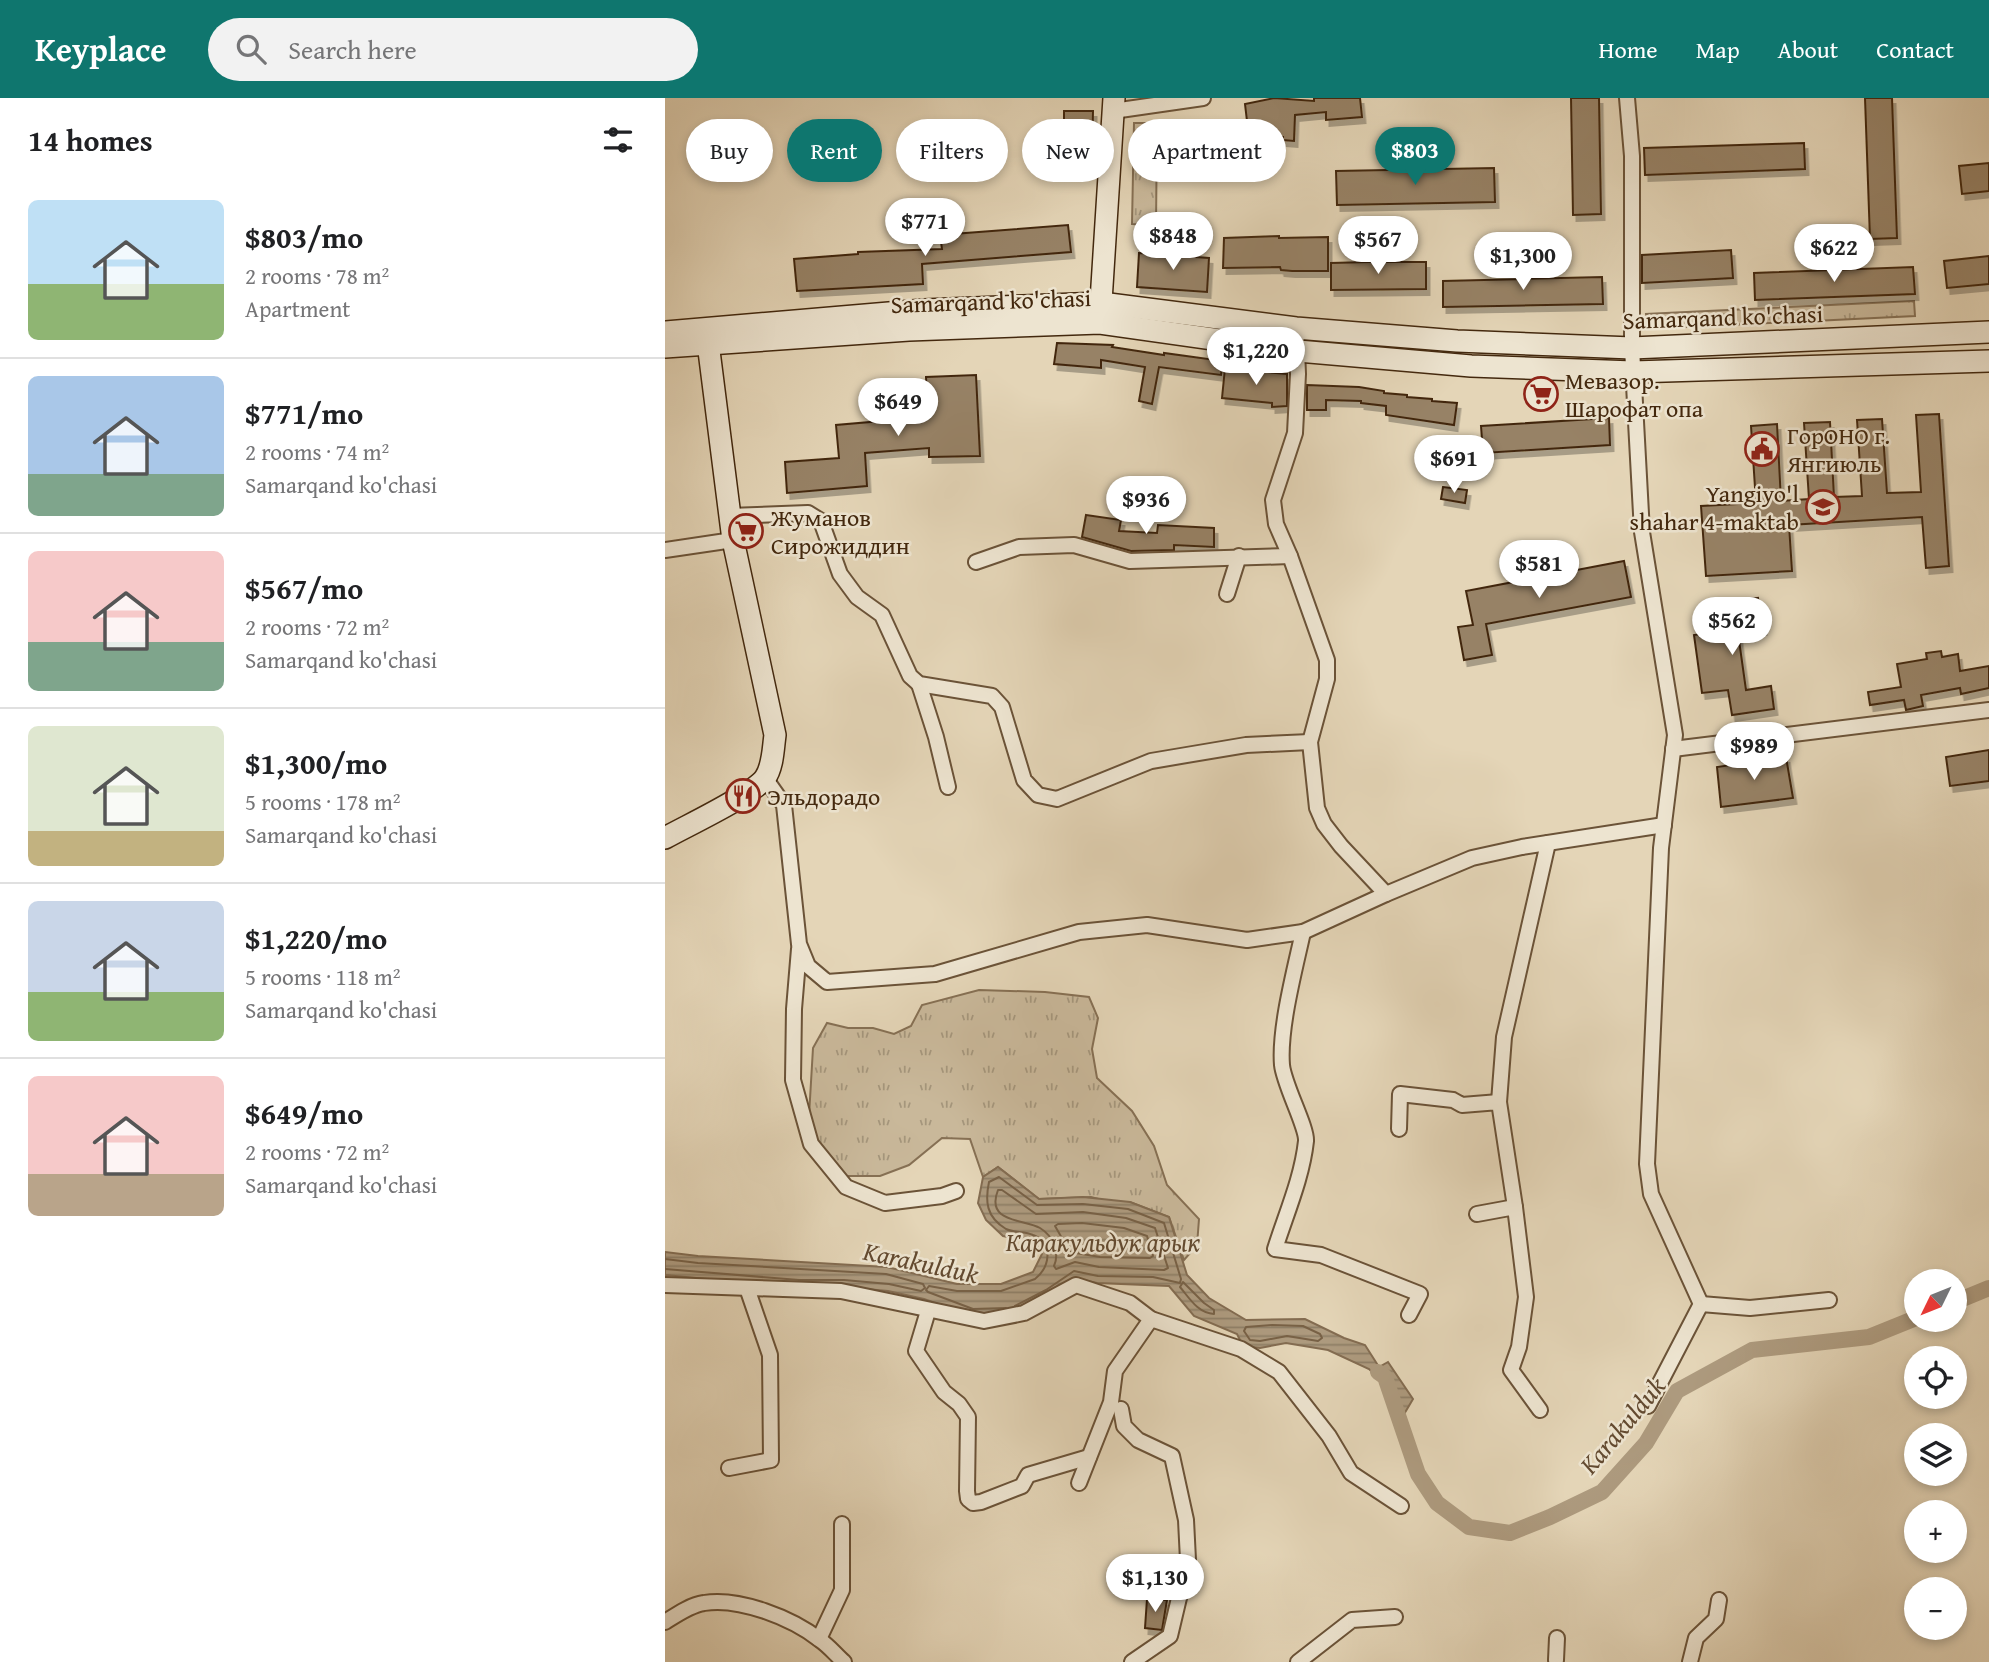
<!DOCTYPE html>
<html lang="en">
<head>
<meta charset="utf-8">
<style>
  :root { --surface:#fff; --page:#f2f2f2; --text:#202124; --muted:#757577; --line:#e0e0e0; --accent:#0f766e }
  body { margin:0; font-family:"Gentium Book Plus",serif; background:var(--page); color:var(--text); height:100vh; display:flex; flex-direction:column; font-size:26px; white-space:nowrap }
  * { box-sizing:border-box; margin:0 }
  p { font-size:23px; color:var(--muted) }
  .icon { flex:none; width:38px; height:38px; fill:none; stroke:currentColor; stroke-width:2; stroke-linecap:round; stroke-linejoin:round }
  .map { position:relative; flex:1; overflow:hidden }
  .side { display:flex; flex-direction:column; background:var(--surface); width:665px }
  .side>* { flex:none }
  .top-card { position:absolute; left:21px; top:21px; width:665px; height:63px; display:flex; gap:14px }
  .needle { width:46px; rotate:227deg }
  .buttons { position:absolute; left:1239px; top:1171px; display:grid; gap:14px }
  .buttons a { display:grid; place-items:center; width:63px; height:63px; border-radius:50%; background:var(--surface); box-shadow:0 4px 10px #0003; font-size:35px }
  .price { position:absolute; translate:-50% -60px; padding:0 16px; border-radius:24px; background:#fff; color:#222; font-size:23px; line-height:46px; filter:drop-shadow(0 2px 4px #0008) }
  .price::after { content:''; position:absolute; left:50%; top:42px; width:21px; height:16px; margin-left:-10px; background:inherit; clip-path:polygon(0 0,100% 0,50% 100%) }
  .price.current { background:var(--accent); color:#fff }
  ul { padding:0; list-style:none }
  li { display:flex; align-items:center; gap:21px; height:175px; padding:0 28px }
  li+li { border-top:2px solid var(--line) }
  li span { display:grid; place-items:center; flex:none; width:196px; height:140px; border-radius:10px; color:#555 }
  li>.icon { margin-inline-start:auto }
  span .icon { width:84px; height:84px; fill:#fffc; stroke-width:1 }
  li b { font-size:30px }
  h2 { display:flex; justify-content:space-between; align-items:center; height:84px; padding:0 28px; font-size:30px }
  .chip { padding:0 24px; border-radius:32px; background:var(--surface); box-shadow:0 4px 10px #0003; font-size:24px; line-height:63px }
  .chip.current { background:var(--accent); color:#fff }
  header { display:flex; align-items:center; gap:42px; box-sizing:border-box; height:98px; padding:0 35px; background:var(--accent); color:#fff }
  header strong { font-size:33px }
  nav { display:flex; gap:38px; margin-inline-start:auto; font-size:24px }
  .search { width:490px; height:63px; background:var(--page); display:flex; align-items:center; gap:18px; box-sizing:border-box; padding:0 24px; border-radius:38px; color:var(--muted); font-size:26px }
  main { display:flex; flex:1; min-height:0 }
  .map>svg:first-child { display:block }
  .grass { fill:url(#grass-tufts); stroke:#867054; stroke-width:2 }
  .water { fill:url(#water-rules); stroke:#836c51; stroke-width:2 }
  .lines { fill:none; stroke-linecap:round; stroke-linejoin:round }
  .shore { stroke:#786146; stroke-width:2 }
  .canal { stroke:#ad9a7e; stroke-width:16 }
  .building { fill:#978266; stroke:#43280e; stroke-width:2; filter:url(#shadow) }
  .street-casing { stroke:#6b5338; stroke-width:18 }
  .secondary-casing { stroke:#43280e; stroke-width:24 }
  .street { stroke:#ede4d0; stroke-width:14 }
  .secondary { stroke:#ede4d0; stroke-width:21 }
  .labels { text-anchor:middle; dominant-baseline:central; stroke-width:5; stroke-linejoin:round; paint-order:stroke }
  .street-label { font-size:24px; fill:#43280e; stroke:#ede4d0 }
  .poi-label { font-size:24px; fill:#43280e; stroke:#ede4d0; text-anchor:start }
  .water-label { font-size:26px; font-style:italic; fill:#634a30; stroke:#ede4d0 }
</style>
</head>
<body>
<header>
<strong>Keyplace</strong>
<div class="search"><svg class="icon" aria-label="search" viewBox="0 0 24 24"><circle cx="10" cy="10" r="6"/><path d="M15 15l6 6"/></svg>Search here</div>
<nav><a>Home</a><a>Map</a><a>About</a><a>Contact</a></nav>
</header>
<main>
<section class="side">
<h2>14 homes<svg class="icon" aria-label="filters" viewBox="0 0 24 24"><path d="M4 7h16M4 17h16"/><circle cx="9" cy="7" r="2"/><circle cx="15" cy="17" r="2"/></svg></h2>
<ul>
<li><span style="background:linear-gradient(#bfe0f5 60%,#8fb573 0)"><svg class="icon" aria-label="home" viewBox="0 0 24 24"><path d="M3 11l9-7 9 7M6 9v11h12V9"/></svg></span><div><b>$803/mo</b><p>2 rooms · 78 m²</p><p>Apartment</p></div></li>
<li><span style="background:linear-gradient(#a9c7e8 70%,#7fa58c 0)"><svg class="icon" aria-label="home" viewBox="0 0 24 24"><path d="M3 11l9-7 9 7M6 9v11h12V9"/></svg></span><div><b>$771/mo</b><p>2 rooms · 74 m²</p><p>Samarqand ko'chasi</p></div></li>
<li><span style="background:linear-gradient(#f6c9c9 65%,#7fa58c 0)"><svg class="icon" aria-label="home" viewBox="0 0 24 24"><path d="M3 11l9-7 9 7M6 9v11h12V9"/></svg></span><div><b>$567/mo</b><p>2 rooms · 72 m²</p><p>Samarqand ko'chasi</p></div></li>
<li><span style="background:linear-gradient(#dfe7d0 75%,#c2b280 0)"><svg class="icon" aria-label="home" viewBox="0 0 24 24"><path d="M3 11l9-7 9 7M6 9v11h12V9"/></svg></span><div><b>$1,300/mo</b><p>5 rooms · 178 m²</p><p>Samarqand ko'chasi</p></div></li>
<li><span style="background:linear-gradient(#c9d6e8 65%,#8fb573 0)"><svg class="icon" aria-label="home" viewBox="0 0 24 24"><path d="M3 11l9-7 9 7M6 9v11h12V9"/></svg></span><div><b>$1,220/mo</b><p>5 rooms · 118 m²</p><p>Samarqand ko'chasi</p></div></li>
<li><span style="background:linear-gradient(#f6c9c9 70%,#b9a48a 0)"><svg class="icon" aria-label="home" viewBox="0 0 24 24"><path d="M3 11l9-7 9 7M6 9v11h12V9"/></svg></span><div><b>$649/mo</b><p>2 rooms · 72 m²</p><p>Samarqand ko'chasi</p></div></li>
</ul>
</section>
<div class="map">
<svg width="1324" height="1564" viewBox="0 0 1324 1564">
  <defs>
    <pattern id="grass-tufts" width="24" height="20" patternUnits="userSpaceOnUse" patternTransform="scale(1.75)"><rect width="24" height="20" fill="#c9b89a"/><path d="M3 7l-1-3M5 7V3M7 7l1-3M15 17l-1-3M17 17v-4M19 17l1-3" fill="none" stroke="#a5967c"/></pattern>
    <pattern id="water-rules" width="6" height="5" patternUnits="userSpaceOnUse" patternTransform="scale(1.75)"><rect width="6" height="5" fill="#ad9a7e"/><path d="M0 2.5h6" fill="none" stroke="#8e7e66"/></pattern>
    <filter id="shadow"><feDropShadow dx="3.5" dy="6" stdDeviation="0" flood-color="#0004"/></filter>
  </defs>
  <rect width="100%" height="100%" fill="#e4d5b7"/>
  <filter id="stains"><feTurbulence type="fractalNoise" baseFrequency=".00286" numOctaves="4"/><feColorMatrix values="0 0 0 0 .2 0 0 0 0 .09 0 0 0 0 .02 0 0 0 .5 -.17"/></filter>
  <radialGradient id="worn" r=".72"><stop offset=".6" stop-color="#630" stop-opacity="0"/><stop offset="1" stop-color="#630" stop-opacity=".3"/></radialGradient>
  <g class="grass">
    <polygon points="469,25 492,25 491,127 467,126"/>
    <polygon points="1249,203 1250,218 982,231 981,216"/>
    <polygon points="314,892 380,894 424,899 433,920 427,951 432,980 467,1013 489,1048 502,1087 534,1121 532,1147 519,1162 504,1119 465,1104 445,1104 426,1099 374,1101 333,1069 318,1079 305,1041 277,1040 244,1067 215,1078 181,1078 153,1046 144,1018 148,950 162,925 183,930 208,930 229,936 246,928 257,907"/>
  </g>
  <polygon class="water" points="333,1069 374,1101 418,1099 465,1104 504,1119 522,1177 544,1200 581,1222 640,1221 679,1240 700,1247 714,1269 723,1264 748,1301 735,1323 726,1292 704,1271 663,1252 621,1245 595,1250 578,1248 572,1236 529,1218 504,1188 432,1185 410,1180 385,1198 349,1216 307,1218 259,1201 223,1193 179,1189 83,1185 0,1177 0,1154 33,1158 222,1169 292,1186 336,1186 368,1174 377,1156 367,1144 338,1138 321,1122 313,1105 318,1079"/>
  <g class="lines">
    <g class="shore">
      <path d="M 333,1092 L 337,1092 L 371,1116 L 418,1114 L 461,1120 L 490,1130 L 503,1170 L 499,1172 L 434,1169 L 410,1164 L 391,1171 L 389,1168 C 395,1154 388,1138 375,1130 C 359,1121 320,1125 333,1092 Z"/>
      <polygon points="417,1125 459,1130 482,1138 488,1158 485,1160 435,1159 405,1154 390,1128 393,1126"/>
      <polyline points="0,1161 33,1165 221,1176 258,1186 260,1190 256,1193 224,1186 179,1182 134,1182 0,1171"/>
      <path d="M 518,1184 L 539,1205 L 549,1212 L 549,1216 C 533,1215 525,1201 515,1189 Z"/>
      <path d="M 341,1210 L 308,1211 L 263,1194 L 261,1192 L 264,1188 L 292,1193 L 336,1193 L 370,1181 C 385,1169 389,1145 368,1137 C 360,1133 349,1135 341,1131 C 321,1119 320,1103 324,1084 L 334,1079 L 372,1107 L 418,1106 L 463,1111 L 499,1125 L 516,1181 L 515,1185 L 488,1179 L 433,1178 L 409,1173 L 381,1192 L 350,1208"/>
      <polygon points="607,1227 638,1228 655,1236 657,1240 653,1243 622,1238 595,1243 585,1242 579,1233 581,1229"/>
    </g>
    <g class="canal">
      <polyline points="1290,1204 1324,1190"/>
      <polyline points="713,1274 720,1279 753,1376 772,1405 804,1429 845,1435 885,1419 937,1394 981,1345 1012,1293 1087,1252 1204,1239 1251,1220"/>
    </g>
  </g>
  <g class="building">
    <polygon points="609,0 649,3 649,0 695,0 697,19 661,22 661,14 630,17 629,43 618,42 618,39 584,40 580,6"/>
    <polygon points="906,0 934,0 936,116 908,117"/>
    <polygon points="1200,0 1227,0 1232,140 1205,141"/>
    <polygon points="399,13 428,13 427,60 399,59"/>
    <polygon points="1139,45 1140,71 980,77 979,50"/>
    <polygon points="1324,65 1324,93 1297,96 1294,68"/>
    <polygon points="829,70 830,104 672,107 671,73"/>
    <polygon points="403,127 406,154 257,166 258,186 132,193 129,161 193,156 193,154 277,151 275,137"/>
    <polygon points="614,138 614,140 663,139 663,173 627,173 616,172 615,169 558,170 559,140"/>
    <polygon points="1066,152 1068,180 977,185 977,157"/>
    <polygon points="474,155 544,160 542,194 472,189"/>
    <polygon points="1324,158 1324,186 1282,190 1279,163"/>
    <polygon points="704,164 761,164 761,191 666,192 666,165"/>
    <polygon points="1248,169 1250,196 1090,202 1089,175"/>
    <polygon points="937,179 938,206 778,209 778,183"/>
    <polygon points="392,245 448,247 447,249 499,257 499,255 558,263 556,277 494,269 487,306 474,303 480,269 436,262 436,270 389,266"/>
    <polygon points="560,270 622,276 622,308 607,309 607,305 557,300"/>
    <polygon points="311,277 315,358 264,359 264,350 200,355 202,388 122,395 120,364 174,360 171,327 263,319 261,279"/>
    <polygon points="642,287 694,289 719,293 719,295 742,297 742,299 767,301 767,303 792,305 789,327 721,317 721,308 696,305 696,303 661,302 661,312 642,312"/>
    <polygon points="1274,316 1284,468 1261,470 1257,419 1124,427 1127,473 1041,478 1036,408 1091,405 1086,328 1112,326 1116,403 1144,401 1139,325 1165,324 1169,399 1197,398 1192,322 1217,321 1222,395 1256,394 1251,317"/>
    <polygon points="944,320 945,347 818,355 816,328"/>
    <polygon points="778,389 802,392 800,405 776,401"/>
    <polygon points="421,417 456,422 454,433 492,435 493,427 549,430 549,449 509,447 509,452 466,453 417,439"/>
    <polygon points="959,463 966,499 821,526 827,557 799,562 793,529 808,527 801,493"/>
    <polygon points="1093,500 1098,531 1073,535 1081,592 1106,588 1109,611 1067,617 1063,592 1037,595 1029,537 1055,533 1051,506"/>
    <polygon points="1276,553 1277,559 1293,556 1295,573 1324,568 1324,590 1296,596 1295,590 1256,597 1258,608 1241,612 1239,602 1205,607 1203,594 1236,589 1232,566 1262,561 1261,555"/>
    <polygon points="1324,652 1324,683 1285,688 1281,659"/>
    <polygon points="1121,659 1128,700 1056,709 1052,669"/>
    <polygon points="482,1501 502,1502 497,1532 480,1530"/>
  </g>
  <g class="lines">
    <g class="street-casing">
      <g id="street">
        <polyline points="962,0 967,58 967,250 977,434 1010,637 996,750 982,1066 986,1096 1036,1206"/>
        <polyline points="448,13 538,0"/>
        <polyline points="631,230 633,276 630,335 608,402 611,426 625,458 662,562 662,581 645,644 652,710 659,726 676,748 721,796"/>
        <polyline points="64,418 143,415 156,423 175,476 192,499 217,517 245,578 254,586 327,598 337,609 359,682 373,697 392,701 486,663 581,647 645,644"/>
        <polyline points="0,452 68,442"/>
        <polyline points="311,464 354,449 409,447 465,463 625,458"/>
        <polyline points="562,496 574,458"/>
        <polyline points="254,586 271,639 283,689"/>
        <polyline points="1008,651 1324,612"/>
        <polyline points="100,680 119,707 134,846 143,868 162,884 270,876 414,834 482,827 582,842 638,834 721,796 807,760 857,749 999,727"/>
        <path d="M 638,834 C 630,871 614,930 617,967 C 619,987 642,1029 641,1043 C 637,1080 621,1116 610,1151 L 656,1157 L 755,1196 L 744,1217"/>
        <polyline points="134,851 129,911 128,982 146,1046 181,1089 220,1105 277,1098 291,1093"/>
        <polyline points="834,1004 839,939 883,745"/>
        <polyline points="734,1031 735,996 788,1002 797,1007 834,1004 850,1109"/>
        <polyline points="812,1116 850,1109 861,1199 854,1249 846,1272 875,1312"/>
        <polyline points="0,1187 176,1193 319,1223 359,1215 411,1187 465,1205 486,1221 576,1251 614,1274 664,1338 686,1375 736,1408"/>
        <polyline points="1036,1206 1085,1210 1164,1202"/>
        <polyline points="263,1213 251,1253 279,1294 294,1306 303,1319 302,1393 303,1401 308,1405 316,1404 357,1388 363,1377 424,1359"/>
        <polyline points="983,1308 1036,1206"/>
        <polyline points="456,1311 459,1328 473,1342 507,1358 521,1422 523,1462 505,1538 467,1564"/>
        <polyline points="64,1370 106,1362 105,1257 82,1190"/>
        <polyline points="414,1385 446,1304 450,1273 486,1221"/>
        <path d="M 0,1524 C 11,1517 25,1507 39,1505 C 74,1499 127,1520 155,1542 C 164,1548 171,1557 179,1564"/>
        <polyline points="154,1541 177,1492 177,1426"/>
        <polyline points="891,1562 892,1540"/>
        <polyline points="633,1564 687,1522 730,1519"/>
        <polyline points="1025,1564 1031,1540 1051,1521 1054,1502"/>
      </g>
    </g>
    <g class="secondary-casing">
      <g id="secondary">
        <polyline points="435,219 449,0"/>
        <polyline points="0,234 259,212 436,205 631,230 792,243 967,250 1324,234"/>
        <polyline points="0,249 244,232 435,225 633,253 806,268 968,274 1324,263"/>
        <path d="M 0,740 C 21,728 88,697 100,680 C 108,669 108,651 110,637 L 68,442 L 43,245"/>
      </g>
    </g>
    <use href="#street" class="street"/>
    <use href="#secondary" class="secondary"/>
  </g>
  <defs>
    <g id="supermarket-ring" transform="scale(1.75)"><circle r="9.5" fill="#ede4d0" stroke="#8f2418" stroke-width="1.5"/><path d="M-6-5.5h2.5l.6 2H6L4.5 2H-2.5L-4.4-4H-6ZM-1.5 3.2a1.3 1.3 0 1 0 .1 0ZM3 3.2a1.3 1.3 0 1 0 .1 0Z" fill="#8f2418"/></g>
    <g id="civic-ring" transform="scale(1.75)"><circle r="9.5" fill="#ede4d0" stroke="#8f2418" stroke-width="1.5"/><path d="M-.6-6.5H3V-4.5H.6V-3L4-1V1h2V6H-6V1h2V-1L-.6-3ZM-1.2 2.5V6h2.4V2.5Z" fill="#8f2418"/></g>
    <g id="school-ring" transform="scale(1.75)"><circle r="9.5" fill="#ede4d0" stroke="#8f2418" stroke-width="1.5"/><path d="M0-5L7-2L0 1L-7-2ZM-4 1L0 2.5L4 1V4Q0 6-4 4Z" fill="#8f2418"/></g>
    <g id="restaurant-ring" transform="scale(1.75)"><circle r="9.5" fill="#ede4d0" stroke="#8f2418" stroke-width="1.5"/><path d="M-5-6h1v4h1v-4h1v4h1v-4h1v5L-1.5 .5V6h-2V.5L-5-1ZM5-6V6H3V1.5H1.5Q1.5-4 5-6Z" fill="#8f2418"/></g>
  </defs>
  <g fill-rule="evenodd">
    <use href="#supermarket-ring" x="876" y="296"/>
    <use href="#civic-ring" x="1097" y="351"/>
    <use href="#school-ring" x="1158" y="409"/>
    <use href="#supermarket-ring" x="81" y="433"/>
    <use href="#restaurant-ring" x="78" y="698"/>
  </g>
  <g class="labels">
    <g class="street-label">
      <text transform="translate(326 203) rotate(-2)">Samarqand ko'chasi</text>
      <text transform="translate(1058 219) rotate(-2)">Samarqand ko'chasi</text>
    </g>
    <g class="poi-label">
      <text x="900" y="282">Мевазор.<tspan x="900" dy="28">Шарофат опа</tspan></text>
      <text x="1122" y="337">ГорОНО г.<tspan x="1122" dy="28">Янгиюль</tspan></text>
      <text x="1134" y="395" text-anchor="end">Yangiyo'l<tspan x="1134" dy="28">shahar 4-maktab</tspan></text>
      <text x="106" y="419">Жуманов<tspan x="106" dy="28">Сирожиддин</tspan></text>
      <text x="102" y="698">Эльдорадо</text>
    </g>
    <g class="water-label">
      <text x="438" y="1143">Каракульдук арык</text>
      <text transform="translate(256 1164) rotate(12)">Karakulduk</text>
      <text transform="translate(957 1327) rotate(-50)">Karakulduk</text>
    </g>
  </g>
  <rect width="100%" height="100%" filter="url(#stains)"/>
  <rect width="100%" height="100%" fill="url(#worn)"/>
</svg>
<div class="buttons">
<a><svg class="needle" viewBox="-14 -14 28 28"><path d="M0-13l5 13h-10z" fill="#e53935"/><path d="M0 13l5-13h-10z" fill="#757577"/></svg></a>
<a><svg class="icon" aria-label="locate" viewBox="0 0 24 24"><circle cx="12" cy="12" r="6"/><path d="M12 2v4M12 18v4M2 12h4M18 12h4"/></svg></a>
<a><svg class="icon" aria-label="layers" viewBox="0 0 24 24"><path d="M12 4l9 5-9 5-9-5zM3 14l9 5 9-5"/></svg></a>
<a>+</a>
<a>−</a>
</div>
<b class="price current" style="left:750px;top:89px">$803</b>
<b class="price" style="left:260px;top:160px">$771</b>
<b class="price" style="left:508px;top:174px">$848</b>
<b class="price" style="left:713px;top:178px">$567</b>
<b class="price" style="left:1169px;top:186px">$622</b>
<b class="price" style="left:858px;top:194px">$1,300</b>
<b class="price" style="left:591px;top:289px">$1,220</b>
<b class="price" style="left:233px;top:340px">$649</b>
<b class="price" style="left:789px;top:397px">$691</b>
<b class="price" style="left:481px;top:438px">$936</b>
<b class="price" style="left:874px;top:502px">$581</b>
<b class="price" style="left:1067px;top:559px">$562</b>
<b class="price" style="left:1089px;top:684px">$989</b>
<b class="price" style="left:490px;top:1516px">$1,130</b>
<div class="top-card">
<a class="chip">Buy</a>
<a class="chip current">Rent</a>
<a class="chip">Filters</a>
<a class="chip">New</a>
<a class="chip">Apartment</a>
</div>
</div>
</main>
</body>
</html>
